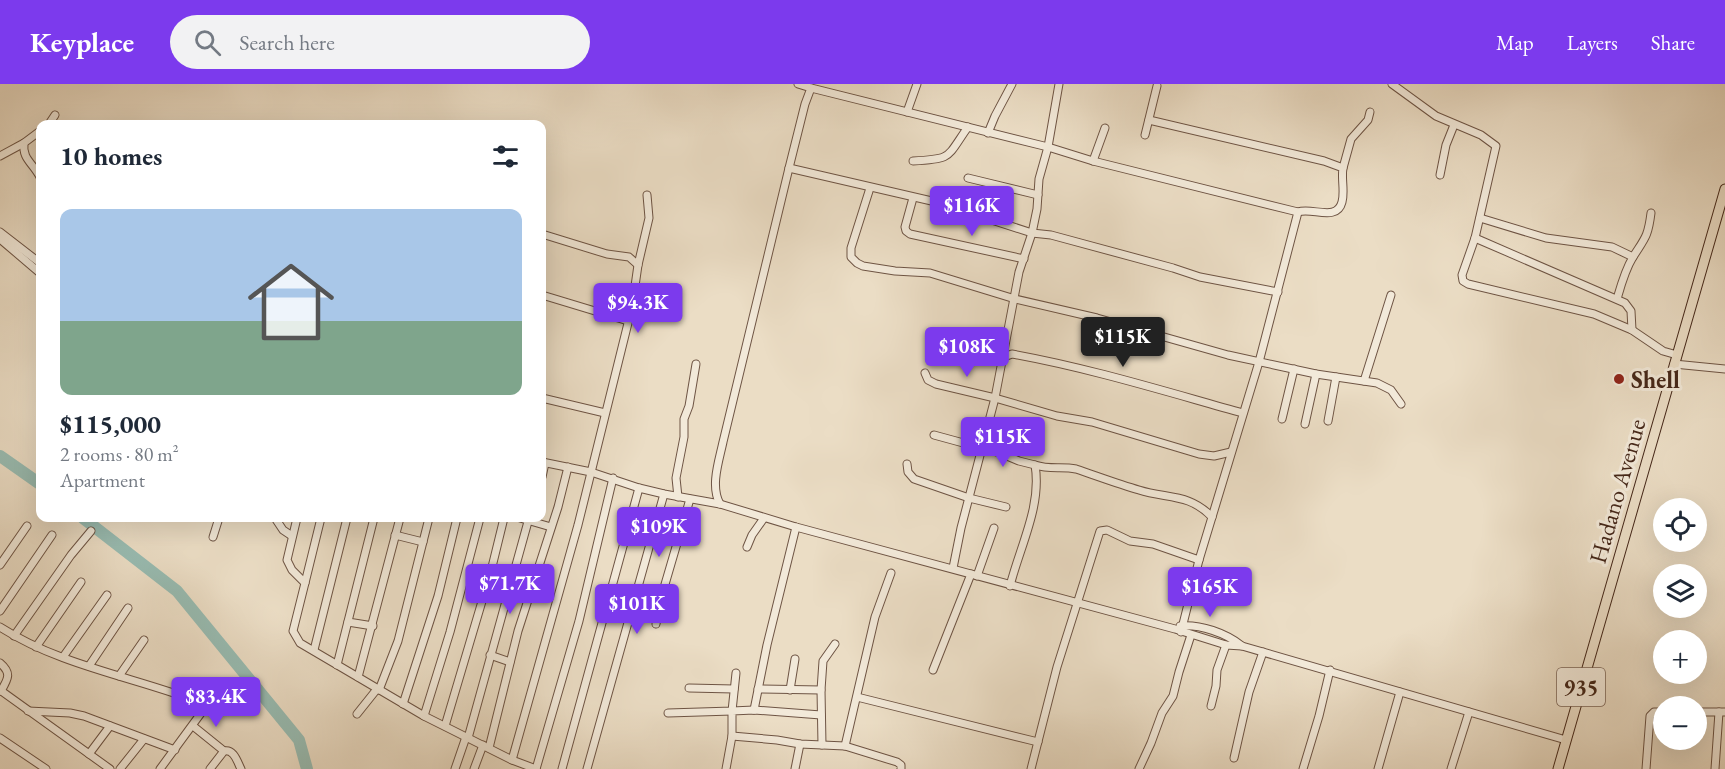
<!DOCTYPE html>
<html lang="en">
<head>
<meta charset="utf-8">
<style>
  :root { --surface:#fff; --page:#f2f2f3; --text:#1f2937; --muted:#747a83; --accent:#7c3aed }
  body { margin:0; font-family:"EB Garamond",serif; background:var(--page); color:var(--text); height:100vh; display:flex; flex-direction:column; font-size:22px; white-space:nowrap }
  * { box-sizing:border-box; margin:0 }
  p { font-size:20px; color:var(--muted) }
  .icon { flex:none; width:33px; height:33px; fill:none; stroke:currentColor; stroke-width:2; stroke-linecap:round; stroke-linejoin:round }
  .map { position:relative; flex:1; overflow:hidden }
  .details { position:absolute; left:36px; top:36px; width:510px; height:402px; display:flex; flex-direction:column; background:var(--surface); border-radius:12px; box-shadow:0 6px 24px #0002 }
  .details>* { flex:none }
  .tools { position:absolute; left:1653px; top:414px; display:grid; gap:12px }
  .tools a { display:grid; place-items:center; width:54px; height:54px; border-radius:50%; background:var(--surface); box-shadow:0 6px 24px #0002; font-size:30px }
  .price { position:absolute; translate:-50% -51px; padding:0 14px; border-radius:6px; background:var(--accent); color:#fff; font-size:20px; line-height:39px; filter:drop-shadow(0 2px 3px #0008) }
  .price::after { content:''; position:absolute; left:50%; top:36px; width:18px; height:14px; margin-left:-9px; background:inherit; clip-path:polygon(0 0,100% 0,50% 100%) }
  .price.on { background:#222; color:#fff }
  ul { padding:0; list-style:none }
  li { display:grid; align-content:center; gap:12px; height:318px; padding:0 24px }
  li span { display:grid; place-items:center; height:186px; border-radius:12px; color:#555 }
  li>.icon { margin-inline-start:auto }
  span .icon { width:108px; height:108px; fill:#fffc; stroke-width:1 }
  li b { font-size:26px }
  h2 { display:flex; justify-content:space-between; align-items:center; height:72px; padding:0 24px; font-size:26px }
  header { display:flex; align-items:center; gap:36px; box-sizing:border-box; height:84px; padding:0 30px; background:var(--accent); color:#fff }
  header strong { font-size:28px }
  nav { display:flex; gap:33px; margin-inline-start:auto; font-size:21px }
  .search { width:420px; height:54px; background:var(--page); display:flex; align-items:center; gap:15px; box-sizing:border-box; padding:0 21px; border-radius:33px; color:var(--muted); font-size:22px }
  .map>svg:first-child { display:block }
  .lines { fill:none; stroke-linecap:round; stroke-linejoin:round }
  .river { stroke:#98bcb2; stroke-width:12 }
  .minor-casing { stroke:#6e5444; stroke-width:9 }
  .major-casing { stroke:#452719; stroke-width:11 }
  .minor { stroke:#f2e9d9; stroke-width:7 }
  .major { stroke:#ebddc5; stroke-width:9 }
  .poi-dot { fill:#8f2418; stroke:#f2e9d9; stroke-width:2 }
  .labels { text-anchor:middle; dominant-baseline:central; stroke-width:6; stroke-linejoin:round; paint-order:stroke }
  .shield { fill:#f2e9d9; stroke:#796153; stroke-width:1.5 }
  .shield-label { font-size:22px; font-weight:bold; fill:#452719 }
  .poi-label { font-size:24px; font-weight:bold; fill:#452719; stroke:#f2e9d9; text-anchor:start }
  .street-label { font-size:24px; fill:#452719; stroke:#f2e9d9 }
</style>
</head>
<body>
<header>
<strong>Keyplace</strong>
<div class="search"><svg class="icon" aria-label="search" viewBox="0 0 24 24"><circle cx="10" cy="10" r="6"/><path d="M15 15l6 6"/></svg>Search here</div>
<nav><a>Map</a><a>Layers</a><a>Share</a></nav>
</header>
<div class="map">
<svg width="1725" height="685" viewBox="0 0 1725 685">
  <rect width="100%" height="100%" fill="#ebddc5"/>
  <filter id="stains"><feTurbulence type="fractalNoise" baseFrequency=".00333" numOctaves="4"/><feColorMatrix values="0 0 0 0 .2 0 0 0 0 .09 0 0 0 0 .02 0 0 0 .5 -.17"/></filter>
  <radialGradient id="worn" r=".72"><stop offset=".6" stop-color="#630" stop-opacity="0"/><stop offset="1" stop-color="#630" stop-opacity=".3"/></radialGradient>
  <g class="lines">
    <g class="river">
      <polyline points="0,372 40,400"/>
      <polyline points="83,434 177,507 299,656 307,685"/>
    </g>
    <g class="minor-casing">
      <g id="minor">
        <polyline points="1392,0 1436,32 1481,51 1496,62 1475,154 1462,191 1463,197 1468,200 1594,230 1632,246 1663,267 1677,271"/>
        <polyline points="811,4 1048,63 1093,77 1298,128 1259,278 1199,476 1181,548"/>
        <polyline points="907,28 917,0"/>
        <path d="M 1149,36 L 1324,77 L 1343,84 C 1341,95 1345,107 1342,118 C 1337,138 1312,123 1298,128"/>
        <polyline points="49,40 55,31"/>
        <path d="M 40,47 L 24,59 C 22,75 33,79 40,93"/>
        <polyline points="988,49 995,32 1012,0"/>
        <polyline points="1145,51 1157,2"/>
        <polyline points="0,72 24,59"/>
        <path d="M 913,77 C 953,75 946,74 968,43"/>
        <polyline points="1093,77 1105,44"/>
        <polyline points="789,84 936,118 1032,149 1051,151 1173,184 1200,193 1278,208"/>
        <polyline points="1343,84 1351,55 1368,36 1370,28"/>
        <polyline points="1440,91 1446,61 1454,41"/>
        <polyline points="968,94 1038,111"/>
        <polyline points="870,104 851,164 851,173 857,179 863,182 895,187 930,189 1015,215 1097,234 1228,271 1316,290 1377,299 1391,306 1401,320"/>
        <polyline points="913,114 905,143 906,147 910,150 1024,175"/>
        <polyline points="1480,134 1546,154 1612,163 1633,173"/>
        <polyline points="0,148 40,179"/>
        <polyline points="542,150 607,170 629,173 638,181"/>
        <polyline points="1475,154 1625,219 1631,227 1632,246"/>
        <polyline points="0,155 40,189"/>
        <polyline points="542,211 628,237"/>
        <path d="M 1617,215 C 1621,201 1625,186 1633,173 C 1645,154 1648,153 1651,129"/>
        <path d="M 1004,273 L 1012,270 C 1090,284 1167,308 1243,329"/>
        <polyline points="1674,280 1725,285"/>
        <polyline points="925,289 928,296 936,300 995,314 1057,332 1092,338 1199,370 1214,372 1231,368"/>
        <polyline points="1364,297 1391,211"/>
        <polyline points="542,314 605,329"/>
        <polyline points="1282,335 1294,285"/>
        <polyline points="1328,337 1336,293"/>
        <polyline points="1305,340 1316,290"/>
        <path d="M 934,351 L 1000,369 L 1019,377 L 1035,381 C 1042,422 1020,462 1010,502"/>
        <polyline points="542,378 591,388 639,404 664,410 720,420 796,443 1175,545 1226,561 1242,562"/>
        <polyline points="907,380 908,388 914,395 969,414 1006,423"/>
        <path d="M 1035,381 C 1050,386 1062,382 1076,385 C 1097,392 1118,400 1139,406 C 1167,415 1189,409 1212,433"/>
        <polyline points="542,393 545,379"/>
        <polyline points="678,413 676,394 684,353 684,335 689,322 696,280"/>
        <path d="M 720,420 C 710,402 719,377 723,358 L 789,84 L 805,20 L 811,4 L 798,0"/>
        <polyline points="275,434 283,446 292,452"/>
        <polyline points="297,434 287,476 292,486 305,499 293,547 300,559 424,632 512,676 536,685"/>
        <polyline points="520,434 551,443"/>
        <polyline points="395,451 423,458"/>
        <polyline points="213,453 219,434"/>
        <polyline points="747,463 752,451 764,434"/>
        <polyline points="0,481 27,442"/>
        <polyline points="953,484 961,444 995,314 1019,188 1032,149 1037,125 1039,95 1048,63 1059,0"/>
        <polyline points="491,487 512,496"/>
        <polyline points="977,492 994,444"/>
        <polyline points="305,499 321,434"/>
        <polyline points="0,527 52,451"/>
        <polyline points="348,538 373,542"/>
        <polyline points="656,540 661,514 690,415"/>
        <path d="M 1180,542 C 1200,540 1226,549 1242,562 L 1566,656"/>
        <path d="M 0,543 C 62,583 140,594 207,621 L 160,685"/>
        <polyline points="14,552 71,471 91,447"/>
        <polyline points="36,563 81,498"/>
        <polyline points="314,566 347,434"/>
        <polyline points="490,571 510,578"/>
        <polyline points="63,573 107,511"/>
        <path d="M 0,579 C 12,589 8,595 1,607"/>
        <polyline points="337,581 374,434"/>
        <polyline points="89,582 128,524"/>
        <polyline points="933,586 971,490"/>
        <polyline points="119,592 144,556"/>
        <polyline points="358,593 400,434"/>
        <polyline points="689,604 734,605"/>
        <polyline points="758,605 821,606"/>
        <polyline points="0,606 110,685"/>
        <polyline points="379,606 398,557 429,434"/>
        <polyline points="790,606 795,575"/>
        <polyline points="857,613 1038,658"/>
        <polyline points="403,620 438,512 457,434"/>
        <polyline points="1211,622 1216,602 1217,586 1226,561"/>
        <polyline points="754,626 767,561 796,443"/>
        <polyline points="28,627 70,629 84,632 175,666"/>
        <polyline points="1696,628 1725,628"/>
        <polyline points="668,629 732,627 736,589"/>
        <polyline points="357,630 377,605"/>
        <polyline points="424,632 450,548 480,434"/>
        <polyline points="193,642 224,667"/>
        <polyline points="445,642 491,487 504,434"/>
        <polyline points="732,652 777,656 800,660 845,662 897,678 901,681 901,685"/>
        <polyline points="0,654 46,685"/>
        <polyline points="468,654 529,434"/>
        <polyline points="822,661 821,606 823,577 835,560"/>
        <polyline points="845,662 875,533 891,489"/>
        <polyline points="489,664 518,547 558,423 568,383"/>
        <polyline points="89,670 110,642"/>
        <polyline points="1234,674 1249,608 1263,568"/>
        <polyline points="512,676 578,441 632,223 638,181 649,134 647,111"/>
        <polyline points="120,685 144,655"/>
        <path d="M 210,685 L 224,667 C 234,665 237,677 241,685"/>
        <polyline points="455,685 466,653"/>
        <polyline points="474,685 483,661"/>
        <polyline points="536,685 579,537 613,394"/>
        <polyline points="562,685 639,404"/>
        <polyline points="587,685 664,410"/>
        <polyline points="726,685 732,652 732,627 754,626 821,631"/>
        <polyline points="795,685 800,660"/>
        <polyline points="1031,685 1057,583 1100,447 1107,446 1130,457 1153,460 1199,476"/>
        <polyline points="1139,685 1151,659 1162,629 1173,612 1179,588 1191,551"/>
        <polyline points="1303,685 1319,632 1330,586"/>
        <polyline points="1378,685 1400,608"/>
        <polyline points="1451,685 1469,628"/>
        <polyline points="1646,685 1650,632 1654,628 1664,628"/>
        <polyline points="1715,685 1719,628"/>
      </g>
    </g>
    <g class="major-casing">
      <polyline id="major" points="1558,685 1725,105"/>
    </g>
    <use href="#minor" class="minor"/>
    <use href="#major" class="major"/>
  </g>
  <circle class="poi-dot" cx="1619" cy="295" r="6"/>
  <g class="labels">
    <rect class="shield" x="1557" y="584" width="48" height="38" rx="4.5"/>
    <g class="shield-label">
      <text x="1581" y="603">935</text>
    </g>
    <g class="poi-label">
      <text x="1631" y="295">Shell</text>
    </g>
    <g class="street-label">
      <text transform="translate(1617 407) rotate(-74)">Hadano Avenue</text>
    </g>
  </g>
  <rect width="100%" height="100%" filter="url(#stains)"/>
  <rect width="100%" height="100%" fill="url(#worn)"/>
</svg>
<div class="tools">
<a><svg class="icon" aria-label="locate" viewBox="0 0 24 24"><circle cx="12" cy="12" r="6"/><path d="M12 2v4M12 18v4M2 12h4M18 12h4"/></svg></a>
<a><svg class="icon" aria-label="layers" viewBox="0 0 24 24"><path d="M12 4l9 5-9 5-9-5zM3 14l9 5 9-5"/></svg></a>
<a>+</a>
<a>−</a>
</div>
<b class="price" style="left:972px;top:153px">$116K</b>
<b class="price" style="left:638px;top:250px">$94.3K</b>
<b class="price on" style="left:1123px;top:284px">$115K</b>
<b class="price" style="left:967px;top:294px">$108K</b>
<b class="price" style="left:1003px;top:384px">$115K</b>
<b class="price" style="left:659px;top:474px">$109K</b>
<b class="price" style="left:510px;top:531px">$71.7K</b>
<b class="price" style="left:1210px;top:534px">$165K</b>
<b class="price" style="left:637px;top:551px">$101K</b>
<b class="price" style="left:216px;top:644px">$83.4K</b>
<section class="details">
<h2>10 homes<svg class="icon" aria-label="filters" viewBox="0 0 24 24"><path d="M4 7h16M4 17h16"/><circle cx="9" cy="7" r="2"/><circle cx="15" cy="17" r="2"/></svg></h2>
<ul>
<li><span style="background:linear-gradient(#a9c7e8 60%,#7fa58c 0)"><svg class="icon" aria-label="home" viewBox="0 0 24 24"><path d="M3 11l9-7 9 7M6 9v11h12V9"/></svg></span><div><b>$115,000</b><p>2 rooms · 80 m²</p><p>Apartment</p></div></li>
</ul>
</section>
</div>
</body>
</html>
